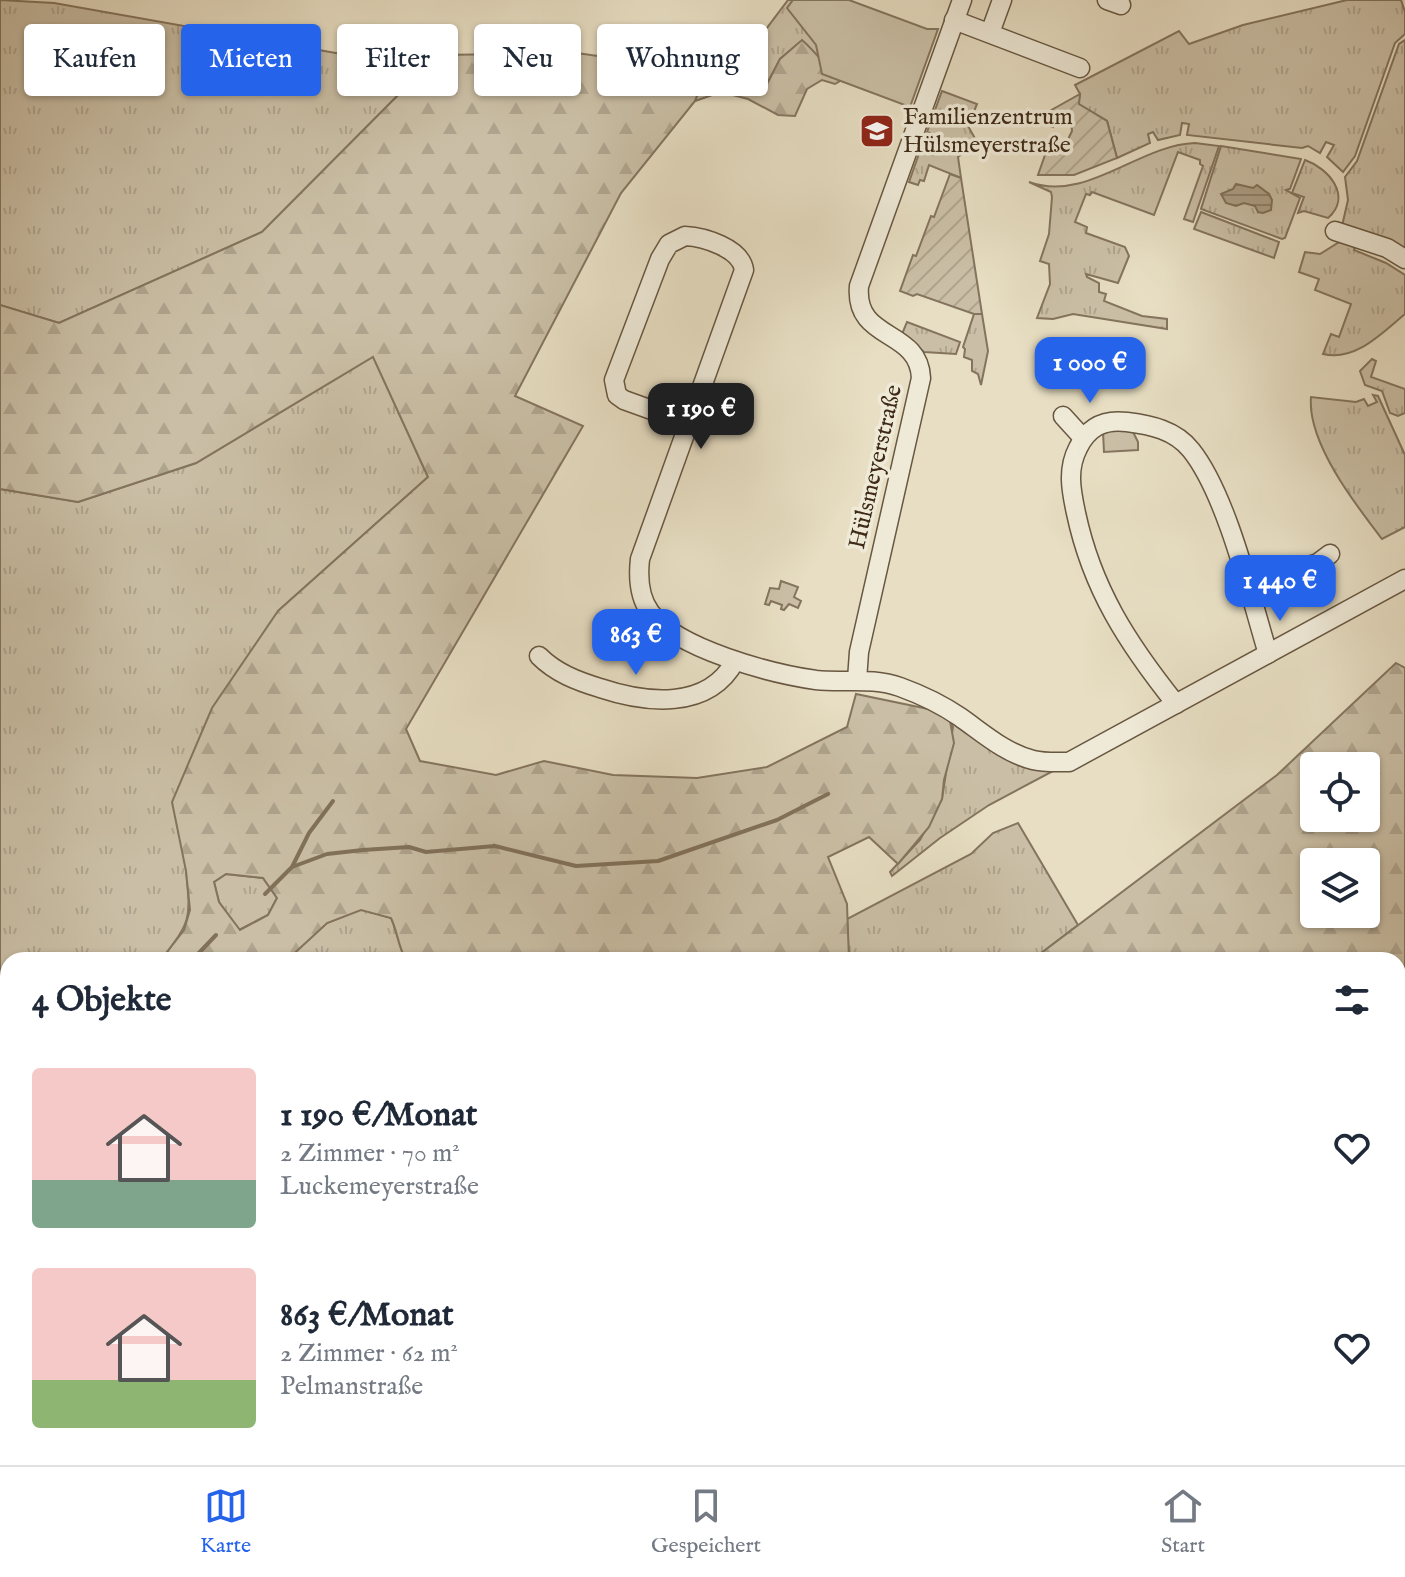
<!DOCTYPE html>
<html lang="de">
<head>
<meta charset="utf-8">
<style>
  :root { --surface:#fff; --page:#f6f6f7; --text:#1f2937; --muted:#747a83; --line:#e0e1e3; --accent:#2563eb }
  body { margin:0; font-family:"IM FELL English",serif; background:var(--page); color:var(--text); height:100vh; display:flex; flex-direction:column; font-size:30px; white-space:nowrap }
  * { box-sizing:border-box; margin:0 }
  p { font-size:26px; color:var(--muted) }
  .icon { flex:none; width:44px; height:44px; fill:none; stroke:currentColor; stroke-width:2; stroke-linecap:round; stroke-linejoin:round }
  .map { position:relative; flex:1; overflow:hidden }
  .sheet { position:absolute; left:0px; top:952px; width:1406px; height:514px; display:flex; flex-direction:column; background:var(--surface); border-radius:24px 24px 0 0; box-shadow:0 2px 6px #0004 }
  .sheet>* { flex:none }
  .hud { position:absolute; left:24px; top:24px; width:800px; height:72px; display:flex; gap:16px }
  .fabs { position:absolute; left:1300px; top:752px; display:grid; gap:16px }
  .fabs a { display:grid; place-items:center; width:80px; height:80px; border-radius:8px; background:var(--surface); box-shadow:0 2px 6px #0004; font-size:40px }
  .price { position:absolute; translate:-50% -68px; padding:0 18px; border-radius:16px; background:var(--accent); color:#fff; font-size:26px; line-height:52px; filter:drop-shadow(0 2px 4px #0008) }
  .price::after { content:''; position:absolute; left:50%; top:48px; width:24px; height:18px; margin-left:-12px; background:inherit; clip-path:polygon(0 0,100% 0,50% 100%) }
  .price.on { background:#222; color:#fff }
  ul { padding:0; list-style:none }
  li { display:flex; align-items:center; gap:24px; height:200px; padding:0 32px }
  li span { display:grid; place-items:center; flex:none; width:224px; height:160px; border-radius:8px; color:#555 }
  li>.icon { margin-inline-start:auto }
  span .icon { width:96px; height:96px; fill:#fffc; stroke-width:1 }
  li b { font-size:34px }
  h2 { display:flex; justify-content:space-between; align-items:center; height:96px; padding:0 32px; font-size:34px }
  .tag { padding:0 28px; border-radius:8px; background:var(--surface); box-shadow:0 2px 6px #0004; font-size:28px; line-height:72px }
  .tag.on { background:var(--accent); color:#fff }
  .menu { display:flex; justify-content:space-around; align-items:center; height:112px; border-top:2px solid var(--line); background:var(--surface); font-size:22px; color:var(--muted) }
  .menu a { display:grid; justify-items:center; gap:4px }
  .menu .on { color:var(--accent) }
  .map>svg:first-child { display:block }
  .grass { fill:url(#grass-tufts); stroke:#84745e; stroke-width:2 }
  .forest { fill:url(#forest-firs); stroke:#84745e; stroke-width:2; fill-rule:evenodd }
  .park { fill:#cabfa6; stroke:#84745e; stroke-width:2 }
  .garden { fill:url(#garden-furrows); stroke:#84745e; stroke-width:2 }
  .water { fill:url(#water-rules); stroke:#81715a; stroke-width:2 }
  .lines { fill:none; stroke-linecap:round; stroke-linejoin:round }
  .stream { stroke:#81715a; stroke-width:4 }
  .minor-casing { stroke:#685741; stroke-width:21 }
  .minor { stroke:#efead8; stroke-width:18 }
  .labels { text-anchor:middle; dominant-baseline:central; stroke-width:7; stroke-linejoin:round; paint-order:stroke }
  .poi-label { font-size:24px; fill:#3e2a16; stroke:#efead8; text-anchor:start }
  .street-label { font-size:24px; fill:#3e2a16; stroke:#efead8 }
</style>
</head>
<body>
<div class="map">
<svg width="1405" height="1465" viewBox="0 0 1405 1465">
  <defs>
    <pattern id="grass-tufts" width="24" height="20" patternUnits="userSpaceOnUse" patternTransform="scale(2)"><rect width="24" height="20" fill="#cabfa6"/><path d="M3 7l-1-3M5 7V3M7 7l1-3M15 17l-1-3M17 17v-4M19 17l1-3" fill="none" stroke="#afa48e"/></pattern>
    <pattern id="forest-firs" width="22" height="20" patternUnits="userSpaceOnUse" patternTransform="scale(2)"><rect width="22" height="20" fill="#cabfa6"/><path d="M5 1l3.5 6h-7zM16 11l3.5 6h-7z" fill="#afa48e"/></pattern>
    <pattern id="garden-furrows" width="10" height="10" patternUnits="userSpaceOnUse" patternTransform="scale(2)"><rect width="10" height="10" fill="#cabfa6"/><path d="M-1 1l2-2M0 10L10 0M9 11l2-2" fill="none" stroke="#afa48e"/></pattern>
    <pattern id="water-rules" width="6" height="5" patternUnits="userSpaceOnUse" patternTransform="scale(2)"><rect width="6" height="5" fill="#aea188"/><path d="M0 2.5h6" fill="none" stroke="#8f836e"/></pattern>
  </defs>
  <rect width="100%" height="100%" fill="#e7dec3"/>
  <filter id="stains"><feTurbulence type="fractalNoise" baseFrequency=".0025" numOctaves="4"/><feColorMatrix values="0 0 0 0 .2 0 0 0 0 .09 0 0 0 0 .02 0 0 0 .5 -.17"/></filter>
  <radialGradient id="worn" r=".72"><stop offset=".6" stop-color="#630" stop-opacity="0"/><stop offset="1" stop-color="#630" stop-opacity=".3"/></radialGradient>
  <g class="grass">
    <polygon points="0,0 54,3 347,55 438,55 262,232 59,323 0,305"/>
    <polygon points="788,0 803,0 910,107 816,58 802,41 780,59 765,88 721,80 721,92 695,101 707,68 742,61"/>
    <polygon points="1347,0 1401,0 1405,12 1405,34 1395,43 1355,156 1343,172 1327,157 1334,145 1326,142 1320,153 1308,146 1302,148 1187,135 1189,124 1182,123 1180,135 1158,140 1153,132 1148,134 1150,143 1117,158 1107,121 1078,104 1080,94 1075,85 1179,31 1189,44 1243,25"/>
    <polygon points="1405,40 1405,252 1342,226 1348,200 1345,177 1357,161 1399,44"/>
    <polygon points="942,91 977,104 968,126 977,142 958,157 961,178 929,165 924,181 920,180 918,185 909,182 920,151 933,155 940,137 927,132"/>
    <path d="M 1195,143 L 1219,146 L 1193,222 L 1184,219 L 1203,166 L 1200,164 L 1200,160 L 1178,152 L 1154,215 L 1092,192 L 1090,195 L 1086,194 L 1075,222 L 1087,227 L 1086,233 L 1125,247 L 1129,256 L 1118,283 L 1086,274 L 1087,277 L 1099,283 L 1099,292 L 1106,294 L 1104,301 L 1142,316 L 1167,319 L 1167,329 L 1073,314 L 1053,319 L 1037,318 L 1050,284 L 1049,264 L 1040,261 L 1049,234 L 1052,197 L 1051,192 L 1029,182 C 1087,203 1138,145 1195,143 Z"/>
    <polygon points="1221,146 1301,159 1290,189 1286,190 1300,198 1285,238 1282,239 1201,209"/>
    <path d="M 1305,160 C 1328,168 1353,196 1328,218 L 1304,211 L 1298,213 L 1304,197 L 1292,193 Z"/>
    <polygon points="1201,212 1279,242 1274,258 1194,229"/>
    <path d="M 1344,239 L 1357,242 L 1354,250 L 1386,263 L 1405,275 L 1405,314 C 1382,333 1355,362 1323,354 L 1331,334 L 1339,337 L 1351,304 L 1315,290 L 1319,279 L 1299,272 L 1305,252 L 1320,254 Z"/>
    <polygon points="974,314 982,314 988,351 981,385 978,374 972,371 972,360 964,357 965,349 963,347"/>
    <polygon points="907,322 960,342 956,354 924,352 902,334"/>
    <path d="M 373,356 L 428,477 L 278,611 L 186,871 C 191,920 191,921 161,960 L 8,960 L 8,1022 L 0,1021 L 0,489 L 78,502 L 196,463 Z"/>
    <polygon points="1372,359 1376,361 1371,377 1405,389 1405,413 1398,416 1390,413 1382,391 1365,385 1360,371"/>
    <path d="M 1373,395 L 1378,396 L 1405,455 L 1405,527 L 1382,539 C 1355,504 1307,442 1311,397 L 1356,402 L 1364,399 L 1368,406 L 1377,402 Z"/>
    <path d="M 950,721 C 987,749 1005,765 1053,771 L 989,805 L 940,838 L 892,876 L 890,872 L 920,840 L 942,799 L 953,727 Z"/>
    <polygon points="1018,823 1078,925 1032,960 849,960 847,919 971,854 993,833"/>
    <polygon points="226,874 263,878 277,898 268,915 239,930 219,902 214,882"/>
    <path d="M 361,909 L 391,918 C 398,933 398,946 406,960 L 287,960 L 327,923 Z"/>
    <polygon points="8,1407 8,1458 160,1458 148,1465 91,1461 52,1465 0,1465 0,1410"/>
    <polygon points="647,1458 1394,1458 1402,1465 664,1465 661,1463 655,1465"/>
  </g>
  <g class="forest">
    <path d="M 802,40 C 817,53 826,67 840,81 L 835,84 L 822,80 L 807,89 L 795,116 L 778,115 L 748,99 L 721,92 L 720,80 L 765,88 L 780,59 Z"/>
    <path d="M 577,53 L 646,63 L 707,68 L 695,101 L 621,193 L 515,396 L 583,426 L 406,729 L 420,761 L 496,775 L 544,761 L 613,775 L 697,778 L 767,767 L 847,727 L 856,694 L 933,710 L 950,721 L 954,743 L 944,780 L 942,799 L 929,827 L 898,864 L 869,837 L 828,857 L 847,904 L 849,960 L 406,960 C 398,946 398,933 391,918 L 361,910 L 327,923 L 287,960 L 161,960 L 184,930 L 190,910 L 186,871 L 172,802 L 212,708 L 278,611 L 428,477 L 373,357 L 196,463 L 78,502 L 0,489 L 0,305 L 59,323 L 262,232 L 438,55 ZM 226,874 L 263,878 L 277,898 L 268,915 L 240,930 L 219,902 L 214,882 Z"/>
    <path d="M 1396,663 L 1405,668 L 1405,1226 L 1398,1219 L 1398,960 L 1032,960 L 1277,775 ZM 1314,766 L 1366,766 L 1366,818 L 1314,818 ZM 1314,862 L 1366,862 L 1366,914 L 1314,914 Z"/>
    <polygon points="1405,1252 1405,1465 1402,1465 1394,1458 1398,1458 1398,1264"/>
    <polygon points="161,1458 471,1458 472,1465 52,1465 91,1461 148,1465"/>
  </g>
  <g class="park">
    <polygon points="793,0 849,0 927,29 938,29 910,107 822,74 816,45 787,8"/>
    <polygon points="1131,428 1138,442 1138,450 1104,452 1103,432"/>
    <polygon points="781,581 798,587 794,597 801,601 798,608 789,604 784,610 781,609 782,605 771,601 769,605 765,604 770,588 779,589"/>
  </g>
  <g class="garden">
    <polygon points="1080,94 1079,104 1107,121 1117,158 1074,175 1038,175 1045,155 1055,150 1062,152 1072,131 1071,122 1060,118 1053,127 1046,125 1046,113"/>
    <polygon points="950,174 961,178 982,314 974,314 917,294 913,296 900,291 913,255 916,256 931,216 934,217"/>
  </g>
  <polygon class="water" points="1236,184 1253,188 1257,185 1269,194 1272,200 1271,210 1263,213 1258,212 1255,206 1244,203 1236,206 1226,203 1221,194 1233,189"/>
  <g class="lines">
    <g class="stream">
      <polyline points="292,867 327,854 363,850 409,847 426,852 495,846 576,866 658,861 777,820 828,794"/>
      <polyline points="265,894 292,867 309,833 333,801"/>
      <polyline points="184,960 197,955 216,935"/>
      <polyline points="0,1070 8,1068"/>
      <polyline points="1398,1344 1405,1347"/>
    </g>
    <g class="minor-casing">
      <g id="minor">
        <polyline points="1107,0 1121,5"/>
        <polyline points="954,20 1080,68"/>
        <polyline points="990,33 1002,0"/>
        <polyline points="1335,231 1387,248 1405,259"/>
        <polyline points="1063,416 1083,438"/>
        <path d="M 688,423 L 624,400 L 617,395 L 614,380 L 660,259 L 669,244 L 685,236 C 704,237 741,248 744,270 L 640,559 C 638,577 639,597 650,612 C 676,649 773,674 816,680 C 844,683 873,677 900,687 C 922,695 941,704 960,717 C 983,733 1005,753 1033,760 C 1045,763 1057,762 1069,762 L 1405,579"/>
        <polyline points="1247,585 1318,563 1330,554"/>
        <path d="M 539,656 C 556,673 577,681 600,688 C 645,703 708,711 735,661"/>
        <path d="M 857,680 L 859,652 L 921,378 C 919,328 854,342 859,286 L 962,0"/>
        <path d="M 1176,704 C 1128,644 1092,589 1076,513 C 1071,490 1067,469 1078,448 C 1088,427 1104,419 1127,422 C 1151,425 1175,430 1191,450 C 1227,495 1251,598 1268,654"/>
      </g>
    </g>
    <use href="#minor" class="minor"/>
  </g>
  <defs>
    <g id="school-square" transform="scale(1.8)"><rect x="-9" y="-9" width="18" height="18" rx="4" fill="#8f2418" stroke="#efead8"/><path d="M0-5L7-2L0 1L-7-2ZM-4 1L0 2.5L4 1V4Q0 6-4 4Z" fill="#fff"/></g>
  </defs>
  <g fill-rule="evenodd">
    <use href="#school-square" x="877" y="131"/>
  </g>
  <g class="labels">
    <g class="poi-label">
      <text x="903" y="117">Familienzentrum<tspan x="903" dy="28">Hülsmeyerstraße</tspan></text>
    </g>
    <g class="street-label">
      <text transform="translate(876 467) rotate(-77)">Hülsmeyerstraße</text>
    </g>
  </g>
  <rect width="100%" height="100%" filter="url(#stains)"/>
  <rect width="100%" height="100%" fill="url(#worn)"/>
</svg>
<div class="fabs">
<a><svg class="icon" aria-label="locate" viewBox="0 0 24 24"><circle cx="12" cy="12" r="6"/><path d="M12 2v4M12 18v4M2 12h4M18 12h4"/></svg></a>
<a><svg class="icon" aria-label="layers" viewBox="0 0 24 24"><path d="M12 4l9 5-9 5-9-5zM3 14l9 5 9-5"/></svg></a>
</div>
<b class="price" style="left:1090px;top:405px">1 000 €</b>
<b class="price on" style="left:701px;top:451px">1 190 €</b>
<b class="price" style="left:1280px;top:623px">1 440 €</b>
<b class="price" style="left:636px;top:677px">863 €</b>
<div class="hud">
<a class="tag">Kaufen</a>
<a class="tag on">Mieten</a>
<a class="tag">Filter</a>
<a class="tag">Neu</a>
<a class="tag">Wohnung</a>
</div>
<section class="sheet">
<h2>4 Objekte<svg class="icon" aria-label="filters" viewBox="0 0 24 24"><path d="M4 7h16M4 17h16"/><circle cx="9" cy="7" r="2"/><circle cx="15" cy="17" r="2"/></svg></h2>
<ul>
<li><span style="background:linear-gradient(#f6c9c9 70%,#7fa58c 0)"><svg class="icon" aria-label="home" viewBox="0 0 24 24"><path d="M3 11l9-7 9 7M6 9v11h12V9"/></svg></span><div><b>1 190 €/Monat</b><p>2 Zimmer · 70 m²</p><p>Luckemeyerstraße</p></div><svg class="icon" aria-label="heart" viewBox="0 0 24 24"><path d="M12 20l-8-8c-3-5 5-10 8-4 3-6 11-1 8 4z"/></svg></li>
<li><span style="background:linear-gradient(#f6c9c9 70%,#8fb573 0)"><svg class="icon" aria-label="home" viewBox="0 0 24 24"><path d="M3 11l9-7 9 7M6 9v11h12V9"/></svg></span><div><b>863 €/Monat</b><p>2 Zimmer · 62 m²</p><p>Pelmanstraße</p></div><svg class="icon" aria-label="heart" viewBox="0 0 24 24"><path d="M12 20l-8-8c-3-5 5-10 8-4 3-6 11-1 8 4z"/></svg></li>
</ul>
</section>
</div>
<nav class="menu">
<a class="on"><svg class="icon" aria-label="map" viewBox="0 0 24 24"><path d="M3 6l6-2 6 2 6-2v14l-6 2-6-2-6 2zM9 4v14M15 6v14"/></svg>Karte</a>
<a><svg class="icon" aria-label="saved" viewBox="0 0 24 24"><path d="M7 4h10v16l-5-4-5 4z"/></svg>Gespeichert</a>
<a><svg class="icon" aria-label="home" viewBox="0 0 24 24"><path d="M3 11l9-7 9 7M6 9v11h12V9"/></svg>Start</a>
</nav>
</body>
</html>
